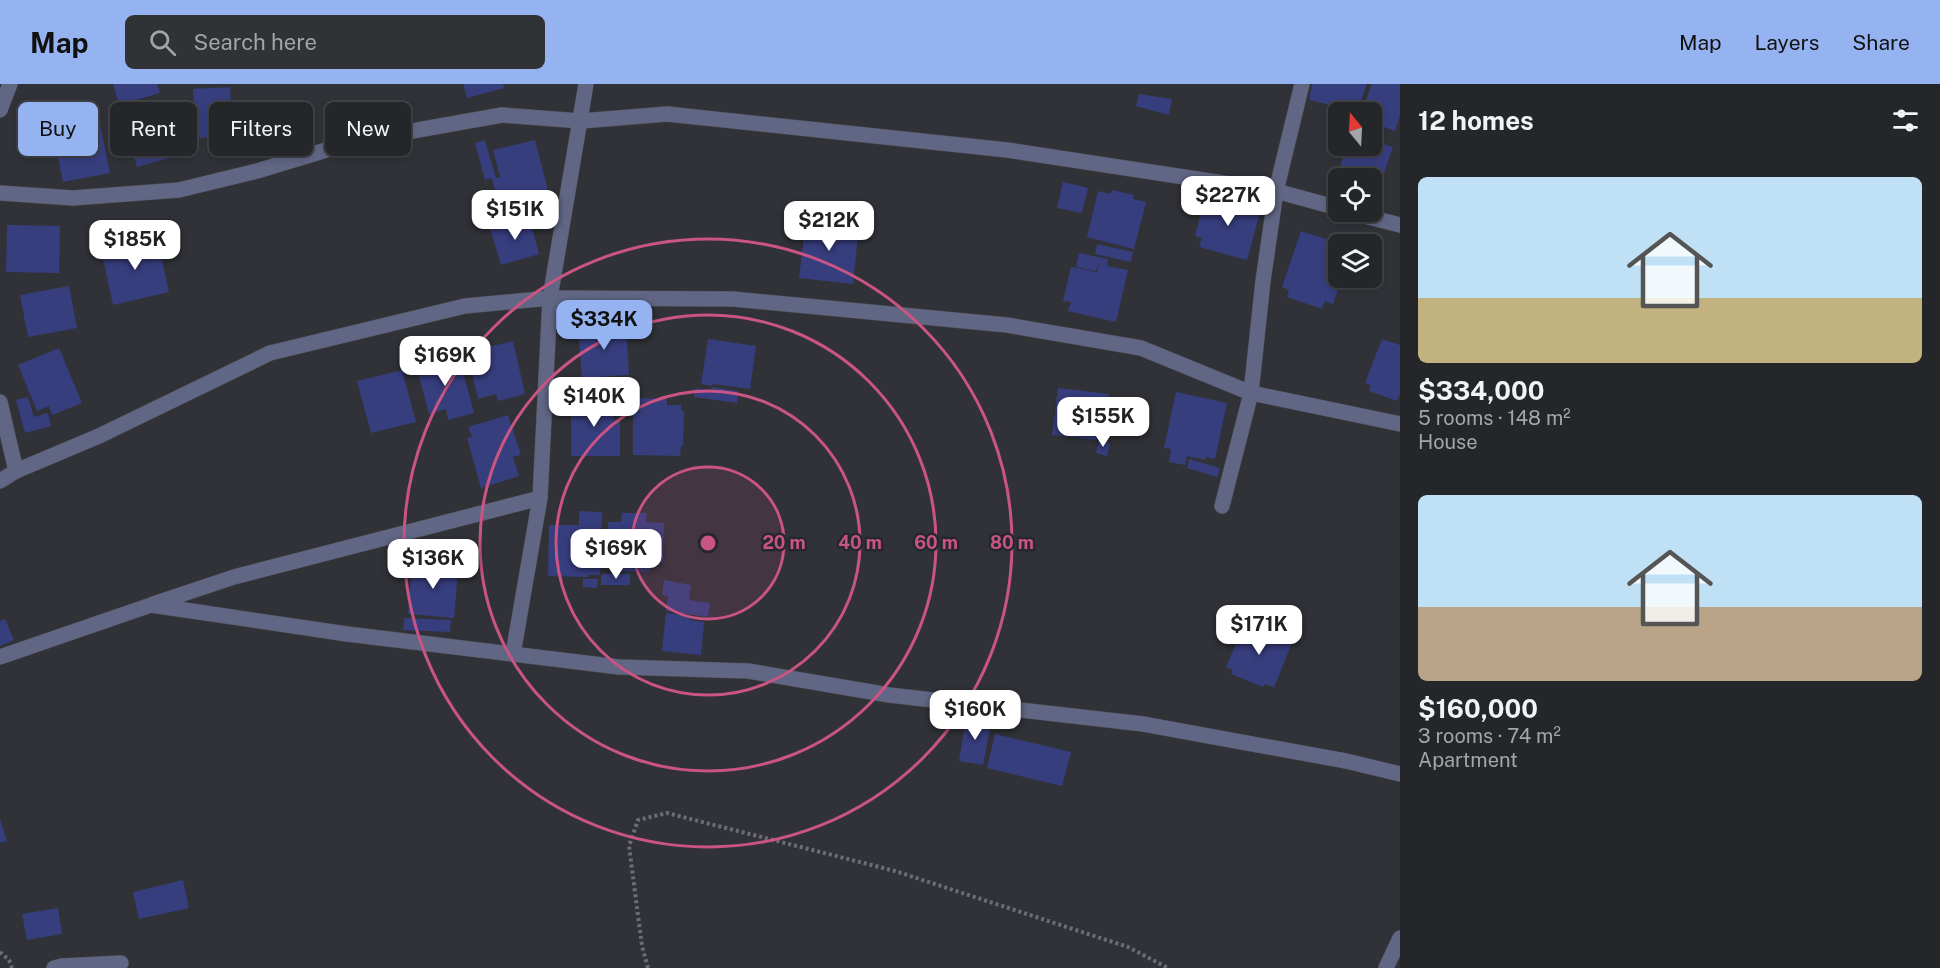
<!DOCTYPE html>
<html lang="en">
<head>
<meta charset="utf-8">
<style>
  :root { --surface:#24262a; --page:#303236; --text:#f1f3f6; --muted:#a3a5a8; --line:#414347; --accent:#95b2f1 }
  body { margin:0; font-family:"Public Sans",sans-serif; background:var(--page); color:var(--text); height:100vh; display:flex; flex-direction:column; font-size:22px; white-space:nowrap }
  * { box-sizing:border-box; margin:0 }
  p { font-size:20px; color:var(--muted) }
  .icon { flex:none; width:33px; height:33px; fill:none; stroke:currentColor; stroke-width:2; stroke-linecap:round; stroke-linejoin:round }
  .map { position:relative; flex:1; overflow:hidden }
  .sheet { display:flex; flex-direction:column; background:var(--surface); width:540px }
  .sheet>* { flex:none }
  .banner { position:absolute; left:18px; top:18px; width:570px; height:54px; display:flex; gap:12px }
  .needle { width:39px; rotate:342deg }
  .fabs { position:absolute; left:1328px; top:18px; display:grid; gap:12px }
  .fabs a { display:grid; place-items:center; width:54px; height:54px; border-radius:9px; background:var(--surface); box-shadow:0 3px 9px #0003,0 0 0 2px var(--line); font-size:30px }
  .price { position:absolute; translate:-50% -51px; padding:0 14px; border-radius:12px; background:#fff; color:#222; font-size:20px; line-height:39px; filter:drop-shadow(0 2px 3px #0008) }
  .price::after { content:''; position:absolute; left:50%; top:36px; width:18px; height:14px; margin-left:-9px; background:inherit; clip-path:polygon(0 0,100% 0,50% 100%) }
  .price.current { background:var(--accent); color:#111 }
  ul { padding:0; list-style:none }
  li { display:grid; align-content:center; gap:12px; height:318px; padding:0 18px }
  li span { display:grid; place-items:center; height:186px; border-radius:9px; color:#555 }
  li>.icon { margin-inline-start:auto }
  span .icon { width:108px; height:108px; fill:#fffc; stroke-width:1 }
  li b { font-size:26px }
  h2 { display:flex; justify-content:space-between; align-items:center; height:72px; padding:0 18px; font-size:26px }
  .tag { padding:0 21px; border-radius:9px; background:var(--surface); box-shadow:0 3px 9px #0003,0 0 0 2px var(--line); font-size:21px; line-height:54px }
  .tag.current { background:var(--accent); color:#111 }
  header { display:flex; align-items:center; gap:36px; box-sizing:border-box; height:84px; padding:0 30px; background:var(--accent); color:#111 }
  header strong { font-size:28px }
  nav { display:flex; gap:33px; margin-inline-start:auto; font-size:21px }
  .search { width:420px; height:54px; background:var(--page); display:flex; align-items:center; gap:15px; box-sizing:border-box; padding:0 21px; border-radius:9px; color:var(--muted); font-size:22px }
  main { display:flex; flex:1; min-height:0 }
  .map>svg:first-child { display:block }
  .building { fill:#373e7e }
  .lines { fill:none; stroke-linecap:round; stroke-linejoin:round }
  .minor-casing { stroke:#4c4e53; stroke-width:16 }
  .path { stroke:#6d6e74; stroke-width:4; stroke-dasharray:3 3; stroke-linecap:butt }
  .minor { stroke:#606684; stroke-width:15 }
  .ring { fill:none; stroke:#ca5484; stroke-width:3 }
  .centre { fill:#ca5484; stroke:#26282e; stroke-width:3 }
  .ring-label { font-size:18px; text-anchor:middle; font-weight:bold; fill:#ca5484; stroke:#26282e; stroke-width:5; stroke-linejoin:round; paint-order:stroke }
</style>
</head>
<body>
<header>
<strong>Map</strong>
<div class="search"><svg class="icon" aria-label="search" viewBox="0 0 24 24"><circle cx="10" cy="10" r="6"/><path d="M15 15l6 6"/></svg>Search here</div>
<nav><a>Map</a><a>Layers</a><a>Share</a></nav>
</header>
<main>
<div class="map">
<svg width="1400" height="884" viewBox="0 0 1400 884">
  <rect width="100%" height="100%" fill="#303238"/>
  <g class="building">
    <polygon points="113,0 157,0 160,9 119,21"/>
    <polygon points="463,0 503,0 504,4 467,14"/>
    <polygon points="1312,0 1367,0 1357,27 1309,16"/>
    <polygon points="1372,0 1400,0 1400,31 1395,47 1371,38 1371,28 1361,28"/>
    <polygon points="230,3 233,52 195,54 193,5"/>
    <polygon points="1139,10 1172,15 1169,31 1136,22"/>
    <polygon points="169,17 183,70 137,83 122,30"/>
    <polygon points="97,25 110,89 63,98 50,35"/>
    <polygon points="485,56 496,94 500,93 493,66 535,56 550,114 513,123 511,113 497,116 492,94 485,96 475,59"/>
    <polygon points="1371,56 1393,63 1377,109 1371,107 1371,94 1336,95 1347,62 1371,62"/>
    <polygon points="1063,98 1088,104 1082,129 1057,124"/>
    <polygon points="1112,106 1134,111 1133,115 1146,118 1134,165 1087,153 1098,107 1111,110"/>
    <polygon points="1214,112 1261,125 1247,176 1199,163 1202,154 1195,152 1204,117 1212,119"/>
    <polygon points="529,133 539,170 501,181 490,144"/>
    <polygon points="806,136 859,141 853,200 799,194"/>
    <polygon points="7,141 60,142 59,189 6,188"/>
    <polygon points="1301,147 1338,159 1338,194 1342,194 1333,220 1325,217 1322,225 1287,213 1289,206 1282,203"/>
    <polygon points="157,153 169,208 113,221 101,165"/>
    <polygon points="1097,160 1133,168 1131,178 1095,170"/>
    <polygon points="1079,169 1108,175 1107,182 1128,186 1116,238 1068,227 1071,218 1063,217 1071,183 1097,188 1099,179 1096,187 1076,183"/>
    <polygon points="69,202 77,244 28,253 20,211"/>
    <polygon points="626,240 629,291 582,294 578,244"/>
    <polygon points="708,255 756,262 750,305 713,300 712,302 701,300"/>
    <polygon points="1382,255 1400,261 1400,312 1399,311 1397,317 1369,307 1371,301 1365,299"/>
    <polygon points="513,257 525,310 498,317 496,310 478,315 467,268"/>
    <polygon points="59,264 82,319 52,331 49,322 37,327 18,281"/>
    <polygon points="458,269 474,329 448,336 446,325 429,330 416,281"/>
    <polygon points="402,286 416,338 371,349 357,297"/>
    <polygon points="618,303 631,303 631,331 617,331"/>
    <polygon points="712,303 738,307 737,319 694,313 695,304 711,306"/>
    <polygon points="1058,304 1109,310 1103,354 1097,354 1097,356 1052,351"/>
    <polygon points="1176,308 1227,319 1215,375 1206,373 1206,376 1187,372 1185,381 1169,378 1171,365 1164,364"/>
    <polygon points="28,313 34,333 48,329 51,342 25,349 16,316"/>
    <polygon points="571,314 614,315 614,336 620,337 620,372 571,372"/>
    <polygon points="639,314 667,315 667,321 681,321 681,327 684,327 683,362 681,362 680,372 633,371 633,321 639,321"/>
    <polygon points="508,331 521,371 513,373 519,392 481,404 467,354 472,353 468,343"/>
    <polygon points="1099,356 1110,359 1107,372 1096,369"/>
    <polygon points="1189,375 1220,384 1217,393 1187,384"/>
    <polygon points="579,427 602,428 600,491 588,491 588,493 548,492 549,441 579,441"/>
    <polygon points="622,429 647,429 646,438 664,439 663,478 650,478 650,488 614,487 615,477 607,477 608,438 621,438"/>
    <polygon points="427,476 448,478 448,485 458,486 454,534 408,530 412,482 426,483"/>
    <rect x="601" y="490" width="29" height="11"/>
    <polygon points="583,495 598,495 597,504 583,503"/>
    <polygon points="664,496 691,501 689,516 710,519 708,533 666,527 668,512 662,511"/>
    <polygon points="666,529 690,532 690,536 704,538 701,571 662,567"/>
    <polygon points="404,534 451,536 450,548 403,546"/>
    <polygon points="5,535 14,556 0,562 0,537"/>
    <polygon points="1245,539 1292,559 1274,603 1265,600 1263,603 1231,590 1233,586 1226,583"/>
    <polygon points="966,634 991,638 983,681 959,677"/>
    <polygon points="995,650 1071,668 1062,702 987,684"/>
    <polygon points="0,735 7,757 0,759"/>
    <polygon points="183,796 189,824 139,835 133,808"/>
    <polygon points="58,824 62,850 27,856 22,830"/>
  </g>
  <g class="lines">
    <g class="minor-casing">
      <g id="minor">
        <polyline points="0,26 10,0"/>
        <polyline points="0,109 73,114 179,106 257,87 356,57 502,31 581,37 667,30 1007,66 1276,107 1338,124"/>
        <polyline points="1349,128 1400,141"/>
        <polyline points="0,318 16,387"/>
        <polyline points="0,397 16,387 99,352 270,269 465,222 550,214 733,215 1007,241 1141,264 1251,309 1400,340"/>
        <polyline points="1222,422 1251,309 1263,197 1276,107 1302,0"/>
        <polyline points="153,520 234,493 540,414 550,214 586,0"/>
        <polyline points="513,570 540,414"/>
        <polyline points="0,573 151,521 347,550 619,583 748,587 889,611 1143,640 1346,677 1400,690"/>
        <polyline points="54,884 62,882 121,879"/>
        <polyline points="1386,884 1400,854"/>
      </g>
    </g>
    <g class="path">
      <polyline points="0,868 9,876 12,884"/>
      <polyline points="648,884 642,862 629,762 638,736 667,729 895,787 1128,863 1168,884"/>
    </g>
    <use href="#minor" class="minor"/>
  </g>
  <circle cx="708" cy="459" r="76" fill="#ca5484" fill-opacity=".12"/>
  <g class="ring">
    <circle cx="708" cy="459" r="76"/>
    <circle cx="708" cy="459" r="152"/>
    <circle cx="708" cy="459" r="228"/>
    <circle cx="708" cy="459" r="304"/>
  </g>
  <circle cx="708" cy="459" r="9" class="centre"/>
  <g class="ring-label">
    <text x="784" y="465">20 m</text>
    <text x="860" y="465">40 m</text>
    <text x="936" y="465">60 m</text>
    <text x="1012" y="465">80 m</text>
  </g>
</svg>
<div class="fabs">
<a><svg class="needle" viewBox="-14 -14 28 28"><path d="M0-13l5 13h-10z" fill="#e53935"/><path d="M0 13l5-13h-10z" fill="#a3a5a8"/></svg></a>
<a><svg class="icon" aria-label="locate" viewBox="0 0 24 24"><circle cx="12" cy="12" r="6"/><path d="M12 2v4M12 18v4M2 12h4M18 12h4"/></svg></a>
<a><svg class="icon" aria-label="layers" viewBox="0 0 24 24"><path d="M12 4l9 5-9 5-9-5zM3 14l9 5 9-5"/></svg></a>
</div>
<b class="price" style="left:1228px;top:143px">$227K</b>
<b class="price" style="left:515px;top:157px">$151K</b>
<b class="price" style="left:829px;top:168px">$212K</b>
<b class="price" style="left:135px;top:187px">$185K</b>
<b class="price current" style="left:604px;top:267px">$334K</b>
<b class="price" style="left:445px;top:303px">$169K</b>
<b class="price" style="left:594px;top:344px">$140K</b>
<b class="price" style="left:1103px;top:364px">$155K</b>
<b class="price" style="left:616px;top:496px">$169K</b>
<b class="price" style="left:433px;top:506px">$136K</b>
<b class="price" style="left:1259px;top:572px">$171K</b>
<b class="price" style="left:975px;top:657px">$160K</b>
<div class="banner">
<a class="tag current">Buy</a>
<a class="tag">Rent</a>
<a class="tag">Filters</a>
<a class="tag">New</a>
</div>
</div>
<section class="sheet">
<h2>12 homes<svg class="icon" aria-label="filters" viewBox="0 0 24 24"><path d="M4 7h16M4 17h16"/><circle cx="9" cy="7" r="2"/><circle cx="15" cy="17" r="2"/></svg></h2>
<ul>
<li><span style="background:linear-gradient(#bfe0f5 65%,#c2b280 0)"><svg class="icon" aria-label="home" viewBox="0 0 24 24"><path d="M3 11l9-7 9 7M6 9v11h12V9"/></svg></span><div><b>$334,000</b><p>5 rooms · 148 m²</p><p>House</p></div></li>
<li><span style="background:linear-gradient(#bfe0f5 60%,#b9a48a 0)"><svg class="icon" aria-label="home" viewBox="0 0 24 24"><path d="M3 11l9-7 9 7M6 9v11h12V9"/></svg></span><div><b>$160,000</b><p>3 rooms · 74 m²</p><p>Apartment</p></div></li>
</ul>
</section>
</main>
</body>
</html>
